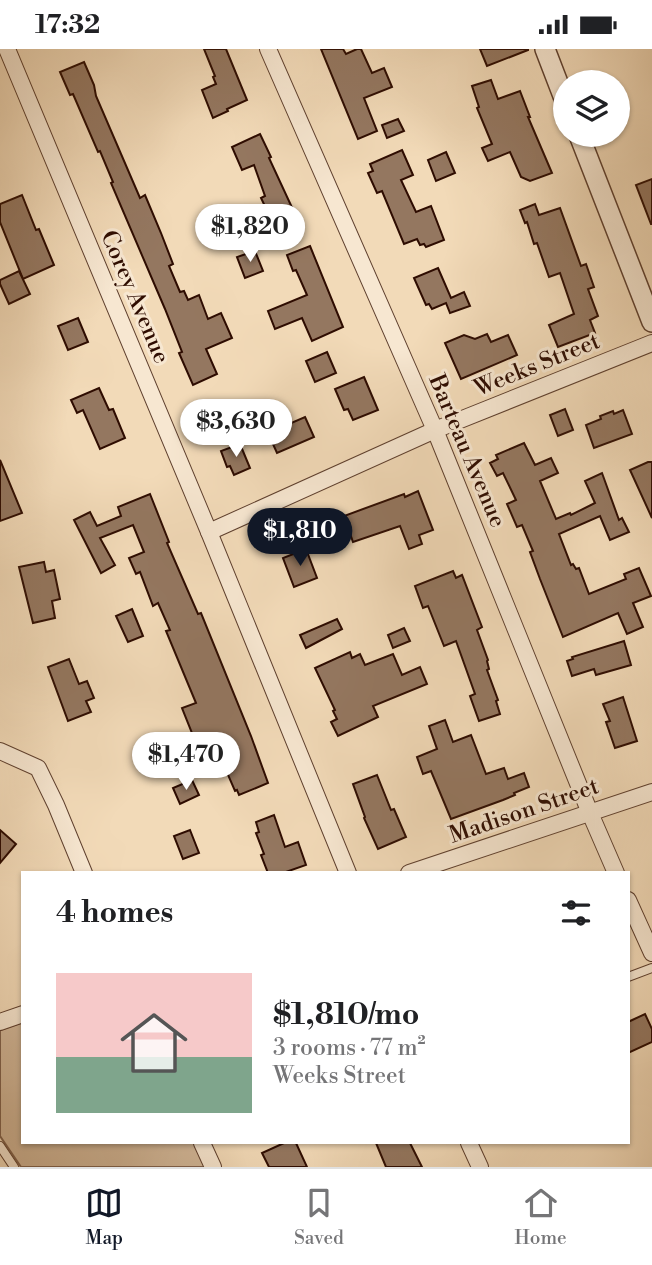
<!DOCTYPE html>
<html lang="en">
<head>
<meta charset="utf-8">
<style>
  :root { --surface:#fff; --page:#f6f6f6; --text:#202124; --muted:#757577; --line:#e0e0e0; --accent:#111827 }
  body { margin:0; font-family:"Libre Bodoni",serif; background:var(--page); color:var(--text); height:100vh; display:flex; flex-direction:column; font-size:26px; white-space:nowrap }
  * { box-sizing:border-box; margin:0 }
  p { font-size:23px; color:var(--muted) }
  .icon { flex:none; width:38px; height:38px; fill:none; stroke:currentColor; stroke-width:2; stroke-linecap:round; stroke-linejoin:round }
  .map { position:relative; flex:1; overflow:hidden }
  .side { position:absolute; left:21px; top:822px; width:609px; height:273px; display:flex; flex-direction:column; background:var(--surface); border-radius:0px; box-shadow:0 2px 5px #0004 }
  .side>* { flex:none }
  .fabs { position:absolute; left:553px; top:21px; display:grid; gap:14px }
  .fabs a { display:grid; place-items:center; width:77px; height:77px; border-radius:50%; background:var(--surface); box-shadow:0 2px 5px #0004; font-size:35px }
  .price { position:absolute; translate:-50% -60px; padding:0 16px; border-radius:24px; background:#fff; color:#222; font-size:23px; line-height:46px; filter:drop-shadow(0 2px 4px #0008) }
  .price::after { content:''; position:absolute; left:50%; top:42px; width:21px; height:16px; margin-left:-10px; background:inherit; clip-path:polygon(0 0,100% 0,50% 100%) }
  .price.selected { background:var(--accent); color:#fff }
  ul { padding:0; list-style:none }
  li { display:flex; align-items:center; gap:21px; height:175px; padding:0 35px }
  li+li { border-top:2px solid var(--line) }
  li span { display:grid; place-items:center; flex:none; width:196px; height:140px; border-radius:0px; color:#555 }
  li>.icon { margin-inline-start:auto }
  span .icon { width:84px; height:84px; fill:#fffc; stroke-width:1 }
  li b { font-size:30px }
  h2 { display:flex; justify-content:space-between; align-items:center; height:84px; padding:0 35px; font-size:30px }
  .status { display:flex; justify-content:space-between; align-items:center; height:49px; padding:0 35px; background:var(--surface); direction:ltr }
  .status svg { height:19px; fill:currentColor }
  .tabs { display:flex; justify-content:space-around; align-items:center; height:98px; border-top:2px solid var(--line); background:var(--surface); font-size:19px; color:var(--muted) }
  .tabs a { display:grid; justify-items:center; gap:4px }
  .tabs .selected { color:var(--accent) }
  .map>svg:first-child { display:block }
  .green { fill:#d1b799; stroke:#80624d; stroke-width:2 }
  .building { fill:#947760; stroke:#2e0c01; stroke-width:2 }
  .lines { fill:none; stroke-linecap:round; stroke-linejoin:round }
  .service-casing { stroke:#5f402f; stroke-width:10 }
  .minor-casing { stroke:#5f402f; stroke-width:18 }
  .tertiary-casing { stroke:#5f402f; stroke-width:22 }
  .service { stroke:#f7e7d1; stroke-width:8 }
  .minor { stroke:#f7e7d1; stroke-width:16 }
  .tertiary { stroke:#f7e7d1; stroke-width:19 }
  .labels { text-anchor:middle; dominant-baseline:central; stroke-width:6; stroke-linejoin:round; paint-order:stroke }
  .street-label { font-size:23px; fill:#2e0c01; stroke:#f7e7d1 }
</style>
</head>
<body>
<div class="status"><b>17:32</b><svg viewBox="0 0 49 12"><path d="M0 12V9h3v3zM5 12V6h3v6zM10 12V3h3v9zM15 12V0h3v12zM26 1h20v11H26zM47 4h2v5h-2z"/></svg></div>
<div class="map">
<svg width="652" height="1118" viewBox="0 0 652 1118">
  <rect width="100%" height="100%" fill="#f2dab8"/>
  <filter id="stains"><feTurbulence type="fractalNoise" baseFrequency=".00286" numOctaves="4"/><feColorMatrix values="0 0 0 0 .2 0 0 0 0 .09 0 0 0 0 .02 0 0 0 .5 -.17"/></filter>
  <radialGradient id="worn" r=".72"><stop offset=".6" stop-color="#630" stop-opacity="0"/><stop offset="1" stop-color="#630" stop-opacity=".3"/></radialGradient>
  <polygon class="green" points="23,973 23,1094 196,1094 206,1118 21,1118 0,1087 0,981"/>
  <g class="building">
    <polygon points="204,0 226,0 247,51 227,60 228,62 213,69 202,41 216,35 213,28 215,27"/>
    <polygon points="321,0 343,0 346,5 357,0 361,0 372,24 384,19 392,38 364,49 377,82 358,90"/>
    <polygon points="480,0 528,0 528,1 487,17"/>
    <polygon points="84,13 94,36 96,47 140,149 145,146 161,184 173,215 169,217 180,243 184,242 188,251 199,246 208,270 221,264 232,289 206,300 217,325 193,336 179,304 182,303 165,260 111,134 113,133 100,102 98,103 73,45 70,46 60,23"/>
    <polygon points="491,31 498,50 520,42 530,68 528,68 552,124 530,132 521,128 510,103 488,112 482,99 492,95 477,59 479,58 472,37"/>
    <polygon points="398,70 404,82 387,89 382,76"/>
    <polygon points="260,85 271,108 269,109 295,165 273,174 261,149 265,147 254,116 242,121 232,98"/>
    <polygon points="402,101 413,126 401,131 416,163 431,157 444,191 426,198 424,195 420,196 417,190 404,195 382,142 377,144 368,124 373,122 370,115"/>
    <polygon points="446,103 455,124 436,132 428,111"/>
    <polygon points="652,130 652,175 651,175 636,136"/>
    <polygon points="22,146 36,181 39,180 54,216 23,230 0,173 0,155"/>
    <polygon points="535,155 539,166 560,159 581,217 586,215 594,238 588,240 598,267 590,271 595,284 558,298 549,276 574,265 560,224 549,228 537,194 534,195 527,173 525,174 520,161"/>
    <polygon points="310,197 343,278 312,292 302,269 275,280 268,262 307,246 296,221 293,222 287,206"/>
    <polygon points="255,202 263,222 245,229 237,208"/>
    <polygon points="438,219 451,249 464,243 470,257 450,264 446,254 432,260 429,255 426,256 414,229"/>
    <polygon points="19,222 30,245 9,255 0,235 0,231"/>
    <polygon points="78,269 88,293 68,301 58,277"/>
    <polygon points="487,285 491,293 508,286 517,306 461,330 445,294 464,286 475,290"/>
    <polygon points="327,303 336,324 315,333 306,312"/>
    <polygon points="364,328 378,361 353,371 348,360 344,361 335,340"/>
    <polygon points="99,339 109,361 113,360 125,389 100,400 83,361 77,364 71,351"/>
    <polygon points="565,360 573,381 558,387 550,366"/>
    <polygon points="623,361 632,385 594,399 586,376 601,370 600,367 613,362 614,365"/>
    <polygon points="305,368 314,388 277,404 268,384"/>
    <polygon points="524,394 535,416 551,409 558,424 540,432 556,470 570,464 571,466 595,454 585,432 602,424 619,471 622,469 629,483 610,491 600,467 559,485 571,516 573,515 576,520 579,519 589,545 626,530 624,525 639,519 651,547 633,554 643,578 627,585 618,564 563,588 540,530 530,503 533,502 522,476 517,478 507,455 516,451 503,424 497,427 490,414 498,410 496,406"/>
    <polygon points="240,395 250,419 234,426 230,417 227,418 221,402"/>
    <polygon points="0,411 22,464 0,472"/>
    <polygon points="648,413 652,413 652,469 630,421"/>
    <polygon points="418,442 433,481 419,486 422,495 409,500 400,477 353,493 344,467 404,445 405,448"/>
    <polygon points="150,445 169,493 167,494 198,565 201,564 251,687 268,734 239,746 237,741 235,742 219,705 207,710 202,697 198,699 182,659 196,654 166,582 170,581 158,554 153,557 140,523 136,525 129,509 144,503 133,476 100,489 115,516 101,524 74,471 90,463 97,477 121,467 118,458"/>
    <polygon points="306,500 317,529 294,538 283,509"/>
    <polygon points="44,513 46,523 54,521 60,550 52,552 55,569 33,574 19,518"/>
    <polygon points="453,522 456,529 462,526 482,578 477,581 488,611 487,612 489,620 487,621 498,651 496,652 500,665 479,672 470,647 475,645 456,592 444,597 428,557 423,559 415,537"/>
    <polygon points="132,560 143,587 128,593 116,567"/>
    <polygon points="337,570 342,580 306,599 300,586"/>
    <polygon points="404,579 410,592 393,599 388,586"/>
    <polygon points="624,592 631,616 596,626 594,620 572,627 567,612 573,610 572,608"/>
    <polygon points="350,603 352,609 360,605 365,616 393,605 402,626 420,618 427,635 373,657 378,668 338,687 331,673 337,670 333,662 335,661 315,619"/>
    <polygon points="69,610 79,635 87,632 94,649 86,652 91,663 68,672 48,618"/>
    <polygon points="623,648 637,692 615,699 606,673 610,672 603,655"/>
    <polygon points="445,671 453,693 471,686 486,725 504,719 508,730 524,724 529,738 514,744 515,746 503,751 451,770 431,722 423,725 417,708 437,700 429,677"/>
    <polygon points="377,726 391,761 394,760 406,788 378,800 364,769 365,768 353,735"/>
    <polygon points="192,731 199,746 180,755 173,739"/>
    <polygon points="274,766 285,798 298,793 306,816 283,824 268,824 261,806 264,805 256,784 259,783 256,773"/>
    <polygon points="0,781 16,795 0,814"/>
    <polygon points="190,781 199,804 183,810 174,787"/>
    <polygon points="645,965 652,980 652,993 628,1004 628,973"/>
    <polygon points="284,1094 296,1094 307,1118 269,1118 262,1104"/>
    <polygon points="376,1094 410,1094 422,1118 386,1118"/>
  </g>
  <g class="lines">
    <g class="service-casing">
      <g id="service">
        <polyline points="628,928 652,919"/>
        <polyline points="0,1097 14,1118"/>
      </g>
    </g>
    <g class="minor-casing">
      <g id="minor">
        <polyline points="7,0 209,483 348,824"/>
        <polyline points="268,0 435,381 590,764 616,824"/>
        <polyline points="209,483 435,381 652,294"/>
        <polyline points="0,702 38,719 56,756 84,824"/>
        <polyline points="409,824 652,743"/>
        <polyline points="628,851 652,904"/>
        <polyline points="0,973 23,965"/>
        <polyline points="202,1094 213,1118"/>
        <polyline points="469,1094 480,1118"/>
      </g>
    </g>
    <g class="tertiary-casing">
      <g id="tertiary">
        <polyline points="545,0 565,52"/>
        <polyline points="579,86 652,273"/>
      </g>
    </g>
    <use href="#service" class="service"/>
    <use href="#minor" class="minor"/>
    <use href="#tertiary" class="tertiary"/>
  </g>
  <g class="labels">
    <g class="street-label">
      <text transform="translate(135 248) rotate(67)">Corey Avenue</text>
      <text transform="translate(537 316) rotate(-22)">Weeks Street</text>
      <text transform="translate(467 402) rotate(67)">Barteau Avenue</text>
      <text transform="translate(524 762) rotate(-19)">Madison Street</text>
    </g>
  </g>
  <rect width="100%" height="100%" filter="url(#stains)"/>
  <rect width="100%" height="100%" fill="url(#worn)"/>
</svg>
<div class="fabs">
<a><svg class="icon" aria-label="layers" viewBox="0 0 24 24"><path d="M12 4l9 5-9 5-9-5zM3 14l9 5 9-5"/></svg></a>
</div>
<b class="price" style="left:250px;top:215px">$1,820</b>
<b class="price" style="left:236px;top:410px">$3,630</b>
<b class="price selected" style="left:300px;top:519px">$1,810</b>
<b class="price" style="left:186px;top:743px">$1,470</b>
<section class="side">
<h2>4 homes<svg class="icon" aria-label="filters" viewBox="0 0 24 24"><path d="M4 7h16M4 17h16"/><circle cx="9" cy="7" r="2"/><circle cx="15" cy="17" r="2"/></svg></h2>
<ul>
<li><span style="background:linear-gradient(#f6c9c9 60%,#7fa58c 0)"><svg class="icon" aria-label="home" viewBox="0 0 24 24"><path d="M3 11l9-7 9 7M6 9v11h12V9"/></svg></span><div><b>$1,810/mo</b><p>3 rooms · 77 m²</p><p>Weeks Street</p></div></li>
</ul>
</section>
</div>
<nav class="tabs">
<a class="selected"><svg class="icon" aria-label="map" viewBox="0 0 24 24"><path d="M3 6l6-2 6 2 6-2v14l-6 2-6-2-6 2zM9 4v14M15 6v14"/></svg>Map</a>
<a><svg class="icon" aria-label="saved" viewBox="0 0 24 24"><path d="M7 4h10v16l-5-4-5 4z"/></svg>Saved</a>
<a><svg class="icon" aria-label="home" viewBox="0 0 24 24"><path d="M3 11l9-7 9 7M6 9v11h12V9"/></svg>Home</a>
</nav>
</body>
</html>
